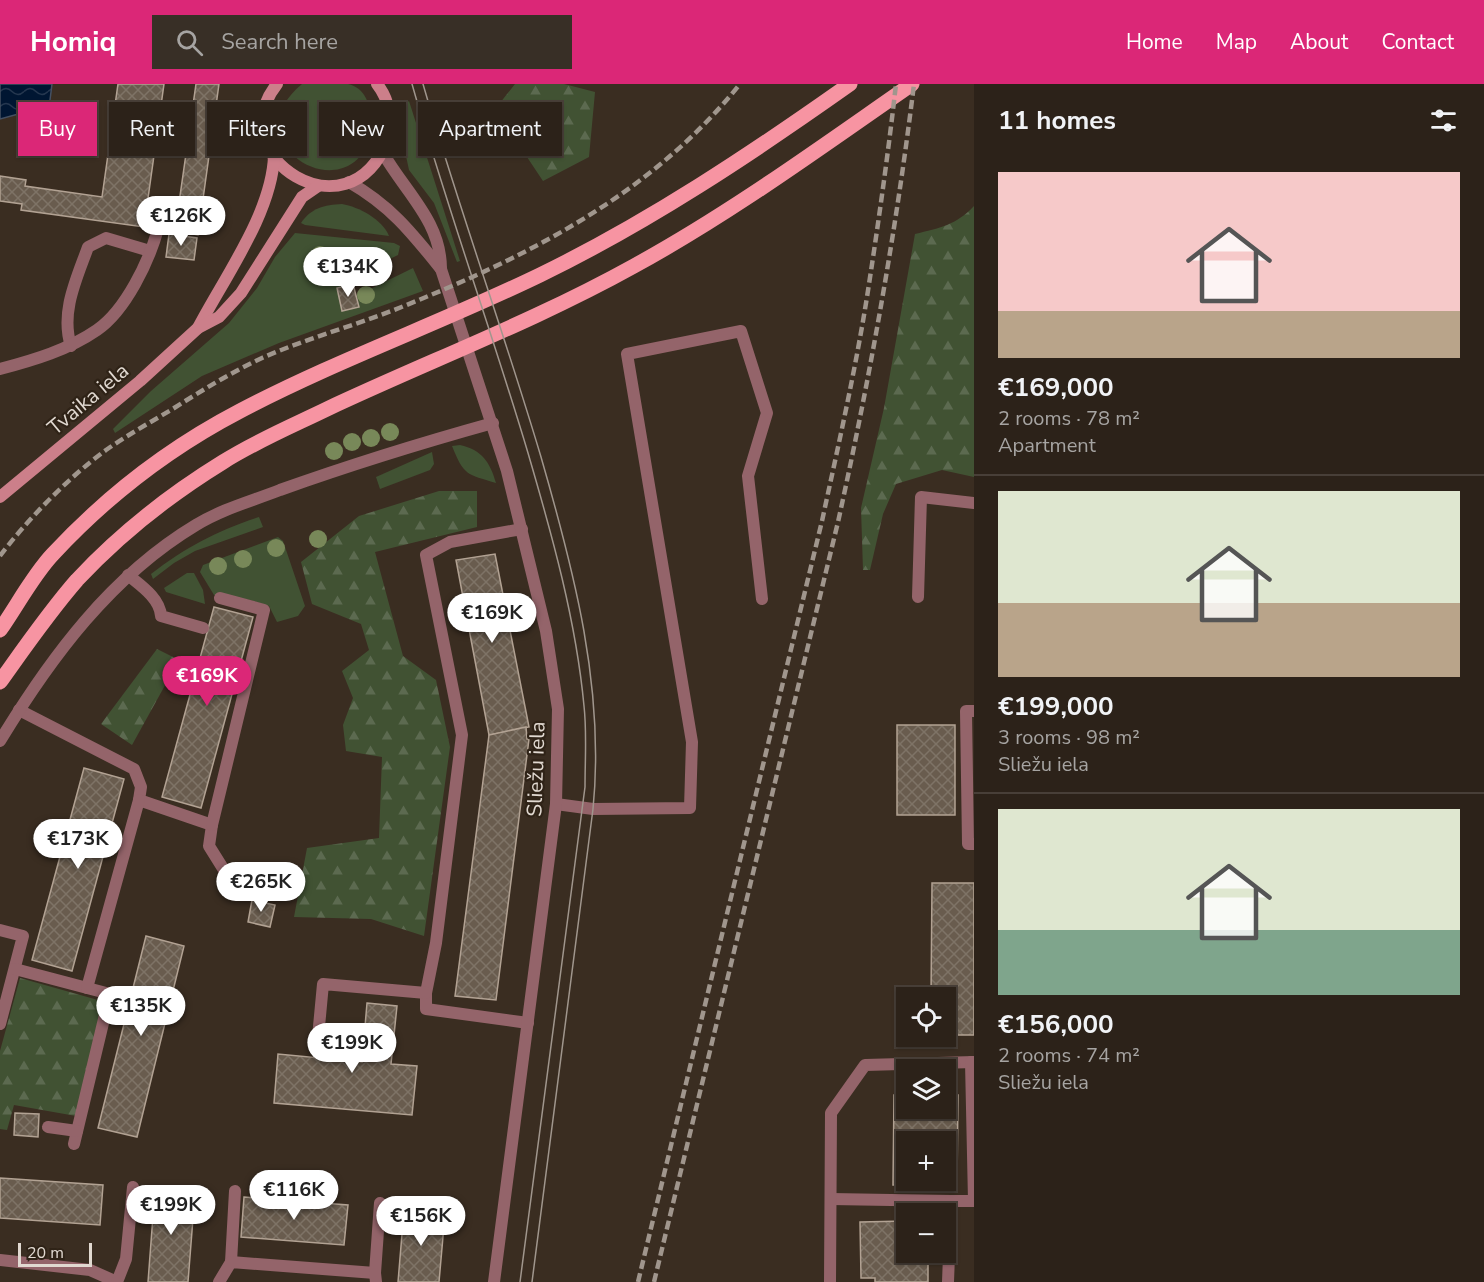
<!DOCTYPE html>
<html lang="en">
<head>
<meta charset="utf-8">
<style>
  :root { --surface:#2c2219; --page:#382f26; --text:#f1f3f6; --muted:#a6a4a2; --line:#483f38; --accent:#db2777 }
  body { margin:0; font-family:"Nunito Sans",sans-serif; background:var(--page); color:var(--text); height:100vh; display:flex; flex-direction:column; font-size:22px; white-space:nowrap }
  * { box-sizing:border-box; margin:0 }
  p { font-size:20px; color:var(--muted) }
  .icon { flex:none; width:33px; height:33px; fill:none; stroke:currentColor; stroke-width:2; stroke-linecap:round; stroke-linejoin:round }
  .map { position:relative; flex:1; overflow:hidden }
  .details { display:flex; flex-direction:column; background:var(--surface); width:510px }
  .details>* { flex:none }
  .hud { position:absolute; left:18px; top:18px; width:570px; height:54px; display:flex; gap:12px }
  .tools { position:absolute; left:896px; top:903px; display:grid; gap:12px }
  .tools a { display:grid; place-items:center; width:60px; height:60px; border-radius:0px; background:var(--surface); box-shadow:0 2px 4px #0004,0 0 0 2px var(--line); font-size:30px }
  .scale { position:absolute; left:18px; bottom:15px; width:74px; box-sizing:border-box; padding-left:6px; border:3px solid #e1d9d1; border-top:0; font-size:16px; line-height:21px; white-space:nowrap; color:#e1d9d1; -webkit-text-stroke:4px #2f2317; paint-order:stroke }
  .price { position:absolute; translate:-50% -51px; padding:0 14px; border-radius:21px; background:#fff; color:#222; font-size:20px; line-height:39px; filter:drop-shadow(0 2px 3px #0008) }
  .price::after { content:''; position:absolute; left:50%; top:36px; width:18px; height:14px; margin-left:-9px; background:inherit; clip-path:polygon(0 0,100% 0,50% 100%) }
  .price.on { background:var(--accent); color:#fff }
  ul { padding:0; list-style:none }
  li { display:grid; align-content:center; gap:12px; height:318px; padding:0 24px }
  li+li { border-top:2px solid var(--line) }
  li span { display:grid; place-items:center; height:186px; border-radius:0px; color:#555 }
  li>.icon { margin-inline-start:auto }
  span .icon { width:108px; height:108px; fill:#fffc; stroke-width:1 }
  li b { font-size:26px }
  h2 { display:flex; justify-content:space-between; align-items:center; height:72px; padding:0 24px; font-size:26px }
  .tag { padding:0 21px; border-radius:0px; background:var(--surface); box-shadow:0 2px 4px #0004,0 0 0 2px var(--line); font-size:21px; line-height:54px }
  .tag.on { background:var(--accent); color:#fff }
  header { display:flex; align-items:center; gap:36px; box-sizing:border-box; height:84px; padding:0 30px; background:var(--accent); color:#fff }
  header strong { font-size:28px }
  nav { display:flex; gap:33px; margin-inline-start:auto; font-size:21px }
  .search { width:420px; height:54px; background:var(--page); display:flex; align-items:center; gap:15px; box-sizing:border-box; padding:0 21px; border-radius:0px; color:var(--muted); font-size:22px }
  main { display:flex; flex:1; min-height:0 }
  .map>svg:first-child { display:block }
  .grass { fill:#415233 }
  .forest { fill:url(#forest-firs) }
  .water { fill:url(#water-waves); stroke:#445062; stroke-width:1.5 }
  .building { fill:url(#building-cross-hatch); stroke:#b2a293; stroke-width:1.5; fill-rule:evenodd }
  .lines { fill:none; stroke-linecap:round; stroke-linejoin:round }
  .lane { stroke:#94646a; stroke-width:12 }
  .street { stroke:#94646a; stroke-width:12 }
  .secondary { stroke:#cc7f8a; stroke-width:12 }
  .primary { stroke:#f794a2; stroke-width:15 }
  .tram { stroke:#a0968d; stroke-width:1.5 }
  .rail { stroke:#a0968d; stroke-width:4.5; stroke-dasharray:9 4.5; stroke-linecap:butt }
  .tree { fill:#788859 }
  .labels { text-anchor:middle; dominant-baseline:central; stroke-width:4.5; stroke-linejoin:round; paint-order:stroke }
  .street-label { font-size:21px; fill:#e1d9d1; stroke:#2f2317 }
</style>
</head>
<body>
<header>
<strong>Homiq</strong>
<div class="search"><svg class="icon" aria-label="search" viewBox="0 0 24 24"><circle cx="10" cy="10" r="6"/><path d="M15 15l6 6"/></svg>Search here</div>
<nav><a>Home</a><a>Map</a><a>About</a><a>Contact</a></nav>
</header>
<main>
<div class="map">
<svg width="974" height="1198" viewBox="0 0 974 1198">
  <defs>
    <pattern id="forest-firs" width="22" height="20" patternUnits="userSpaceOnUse" patternTransform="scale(1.5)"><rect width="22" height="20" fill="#415233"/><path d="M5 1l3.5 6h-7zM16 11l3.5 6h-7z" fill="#5c6a50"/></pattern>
    <pattern id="water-waves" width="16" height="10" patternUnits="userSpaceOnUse" patternTransform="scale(1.5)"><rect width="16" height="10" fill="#001632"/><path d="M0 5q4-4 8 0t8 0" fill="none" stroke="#25374f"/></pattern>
    <pattern id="building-cross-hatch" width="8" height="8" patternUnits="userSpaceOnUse" patternTransform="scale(1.5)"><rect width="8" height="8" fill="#695c4e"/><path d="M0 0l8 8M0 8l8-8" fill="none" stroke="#7e7366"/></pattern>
  </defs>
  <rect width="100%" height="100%" fill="#3a2d21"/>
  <g class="grass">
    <path d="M 302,0 C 316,0 334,0 348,0 C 373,5 376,44 367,62 C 336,123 234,56 302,0 Z"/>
    <polygon points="409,17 460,177 457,178 434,119 409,86 406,72 407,34 405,20"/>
    <path d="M 342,120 C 359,123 382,135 389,152 L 305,141 L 301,139 C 311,124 324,121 342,120 Z"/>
    <polygon points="295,149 394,159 400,162 398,171 351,194 353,200 337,204 342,227 358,223 356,212 413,184 423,207 279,259 202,292 115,349 113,345 151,307 229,239 257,204 275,173"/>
    <path d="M 460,361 C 482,366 490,378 496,399 C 467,390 464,392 452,362 Z"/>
    <polygon points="432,368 434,380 430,386 380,405 376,393"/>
    <path d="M 259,433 L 263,443 L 195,467 L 174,479 L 153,495 L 151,490 C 186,463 217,447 259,433 Z"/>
    <polygon points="278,453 283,457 305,522 298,532 277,538 269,522 250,516 214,511 200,488 203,481"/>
    <polygon points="187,489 194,489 203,506 205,520 166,508 164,504"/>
  </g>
  <g class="forest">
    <polygon points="515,0 564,0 595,8 589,73 543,97 523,67 498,73 485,54 482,42"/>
    <path d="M 974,122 L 974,393 L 942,386 L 896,400 L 883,430 L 870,486 L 863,486 L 861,424 L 884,324 L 915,150 C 940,144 956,141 974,122 Z"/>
    <polygon points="439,407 477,407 477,443 375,468 403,572 436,596 450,663 424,852 371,835 294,833 307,764 379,754 382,673 346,667 343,641 353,614 342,587 369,566 361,540 312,520 301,478 359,432"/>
    <polygon points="157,565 179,576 132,661 101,640"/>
    <polygon points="20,894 105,918 76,1032 14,1021 7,1046 0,1045 0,967"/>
  </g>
  <polygon class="water" points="0,0 52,0 49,24 44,29 22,29 0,35"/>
  <g class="building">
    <polygon points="118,0 164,0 144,143 21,126 22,120 0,117 0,92 26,96 25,102 102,113"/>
    <polygon points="196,0 219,0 198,151 175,147"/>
    <polygon points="169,150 197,154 194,176 166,173"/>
    <polygon points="353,200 359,223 342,227 337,204"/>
    <polygon points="495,470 529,643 489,651 456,476"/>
    <polygon points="214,523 253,533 201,724 162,713"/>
    <rect x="897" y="641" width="58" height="90"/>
    <polygon points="526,643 527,655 529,655 496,916 455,912 489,651"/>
    <polygon points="84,684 124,695 72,887 32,876"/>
    <polygon points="932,799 974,799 974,951 945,951 945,914 931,914"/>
    <polygon points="252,816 275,821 270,843 248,838"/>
    <polygon points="146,852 184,862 137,1053 98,1044"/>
    <polygon points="367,919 397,922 391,980 417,982 412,1031 274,1019 278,970 362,978"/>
    <path d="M 894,1011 L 906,1011 L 906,1024 L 945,1024 L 945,1011 L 958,1011 L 957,1101 L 893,1101 ZM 906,1058 L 945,1058 L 945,1096 L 906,1096 Z"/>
    <polygon points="15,1029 39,1030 38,1053 14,1051"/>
    <polygon points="0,1094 103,1101 100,1141 0,1134"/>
    <polygon points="155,1105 195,1109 188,1198 148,1198"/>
    <polygon points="244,1113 348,1121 344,1161 241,1153"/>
    <polygon points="404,1126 445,1130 439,1198 398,1198"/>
    <polygon points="906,1137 906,1168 928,1168 928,1198 875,1198 875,1194 861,1194 860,1138"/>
  </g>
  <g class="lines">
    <g class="lane">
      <path d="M 71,262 C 60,228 77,194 88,163 L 106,154 L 150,167"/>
      <path d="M 0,285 C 34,276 68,266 97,246 C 126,226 149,177 158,145"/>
      <polyline points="522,445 450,458 426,471 462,651 436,859 426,909 426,925 528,939"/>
      <path d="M 128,491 C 140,501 160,514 161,532 L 203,544"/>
      <polyline points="918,513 921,413 974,419"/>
      <polyline points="19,626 134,685 141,703 139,716 212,741 209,762 224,786 260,790"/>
      <polyline points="556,720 593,725 690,724 692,658 627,270 741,247 767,329 748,392 762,515"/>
      <polyline points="212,741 264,526 220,514"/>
      <polyline points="0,846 23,852 0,940"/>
      <polyline points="15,885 110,910 74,1060"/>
      <polyline points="87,904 139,716"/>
      <polyline points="318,953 323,900 426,909"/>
      <polyline points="48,1043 77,1047"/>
      <polyline points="0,1176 90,1186 117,1198"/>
      <polyline points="231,1178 235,1107"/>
      <polyline points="117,1198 126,1175 133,1103"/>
      <polyline points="219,1198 231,1178 375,1189"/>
      <polyline points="376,1198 375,1189 380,1119"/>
    </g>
    <g class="street">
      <path d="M 383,69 C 405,108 441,137 441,185 L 507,387 L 546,547 L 558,625 L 556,720 L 494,1198"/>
      <path d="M 349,98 C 391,122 412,149 441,185"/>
      <polyline points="974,627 966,627 968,760 974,760"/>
      <path d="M 0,657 C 51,573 111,492 196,441 C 222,425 252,417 280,406 C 350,381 421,359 493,339"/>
      <polyline points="831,1115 951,1117"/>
      <polyline points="830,1198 831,1029 865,981 974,978"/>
      <polyline points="948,1198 951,1117 974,1117 971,978"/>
    </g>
    <g class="secondary">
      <path d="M 277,0 C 219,73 349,155 387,57 C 394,38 389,15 377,0"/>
      <path d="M 198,244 C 224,194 272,129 274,72"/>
      <polyline points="0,413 140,297 198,244 219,233 241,209 302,113 318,102"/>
    </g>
    <g class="primary">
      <path d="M 0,546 C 17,522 33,491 53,470 C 106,413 171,363 240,327 C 337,276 441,239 540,191 C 649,138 751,70 850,0"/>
      <path d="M 0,598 C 25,563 49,528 77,496 C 119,451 171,410 223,378 C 256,357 292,342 327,325 C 429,277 535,237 634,182 C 731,129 821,63 912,0"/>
    </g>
    <g class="tram">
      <path d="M 412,0 C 447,124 491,245 528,369 C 552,451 576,536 584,622 C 587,648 585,676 585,703 L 520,1198"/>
      <path d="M 423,0 C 459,125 504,248 541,373 C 574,487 605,605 593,725 L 532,1198"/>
    </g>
    <g class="rail">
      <path d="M 0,472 C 27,436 69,393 106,366 C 126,352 149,339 171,326 C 201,307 230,289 262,274 C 305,255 350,243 394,226 C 525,174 650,112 740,0"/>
      <path d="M 638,1198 L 822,437 C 838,363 855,288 867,213 C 878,142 888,71 896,0"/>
      <path d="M 654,1198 L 838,438 C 870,293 896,148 914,0"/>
    </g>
  </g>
  <g class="tree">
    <circle cx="320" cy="171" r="9"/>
    <circle cx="366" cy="211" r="9"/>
    <circle cx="390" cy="348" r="9"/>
    <circle cx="371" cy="354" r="9"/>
    <circle cx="352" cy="358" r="9"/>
    <circle cx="334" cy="367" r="9"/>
    <circle cx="318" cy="455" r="9"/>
    <circle cx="276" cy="464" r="9"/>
    <circle cx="243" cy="475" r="9"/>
    <circle cx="218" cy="482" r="9"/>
  </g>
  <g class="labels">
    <g class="street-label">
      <text transform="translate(88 315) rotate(-40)">Tvaika iela</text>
      <text transform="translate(536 685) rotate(-88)">Sliežu iela</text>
    </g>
  </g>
</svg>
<div class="tools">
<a><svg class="icon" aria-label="locate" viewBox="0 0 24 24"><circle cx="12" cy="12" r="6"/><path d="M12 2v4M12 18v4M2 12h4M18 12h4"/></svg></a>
<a><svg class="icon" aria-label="layers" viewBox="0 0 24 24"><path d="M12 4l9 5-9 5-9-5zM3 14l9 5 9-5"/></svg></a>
<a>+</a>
<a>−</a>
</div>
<div class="scale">20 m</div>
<b class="price" style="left:181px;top:163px">€126K</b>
<b class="price" style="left:348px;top:214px">€134K</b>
<b class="price" style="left:492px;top:560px">€169K</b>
<b class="price on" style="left:207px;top:623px">€169K</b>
<b class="price" style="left:78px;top:786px">€173K</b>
<b class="price" style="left:261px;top:829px">€265K</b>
<b class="price" style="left:141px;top:953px">€135K</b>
<b class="price" style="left:352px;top:990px">€199K</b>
<b class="price" style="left:294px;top:1137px">€116K</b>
<b class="price" style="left:171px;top:1152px">€199K</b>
<b class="price" style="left:421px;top:1163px">€156K</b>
<div class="hud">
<a class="tag on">Buy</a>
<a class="tag">Rent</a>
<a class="tag">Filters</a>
<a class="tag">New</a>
<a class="tag">Apartment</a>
</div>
</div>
<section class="details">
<h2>11 homes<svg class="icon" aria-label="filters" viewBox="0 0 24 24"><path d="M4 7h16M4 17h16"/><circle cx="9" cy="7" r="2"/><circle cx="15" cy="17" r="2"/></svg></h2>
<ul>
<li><span style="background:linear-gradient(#f6c9c9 75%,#b9a48a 0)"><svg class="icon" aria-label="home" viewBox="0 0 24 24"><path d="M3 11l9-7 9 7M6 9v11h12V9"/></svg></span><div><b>€169,000</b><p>2 rooms · 78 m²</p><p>Apartment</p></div></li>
<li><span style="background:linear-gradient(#dfe7d0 60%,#b9a48a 0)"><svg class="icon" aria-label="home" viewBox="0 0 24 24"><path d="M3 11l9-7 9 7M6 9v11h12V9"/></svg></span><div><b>€199,000</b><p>3 rooms · 98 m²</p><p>Sliežu iela</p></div></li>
<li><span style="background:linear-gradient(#dfe7d0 65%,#7fa58c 0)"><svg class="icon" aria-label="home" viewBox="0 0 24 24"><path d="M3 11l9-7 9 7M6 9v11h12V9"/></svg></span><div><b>€156,000</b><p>2 rooms · 74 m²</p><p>Sliežu iela</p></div></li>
</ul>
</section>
</main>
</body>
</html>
